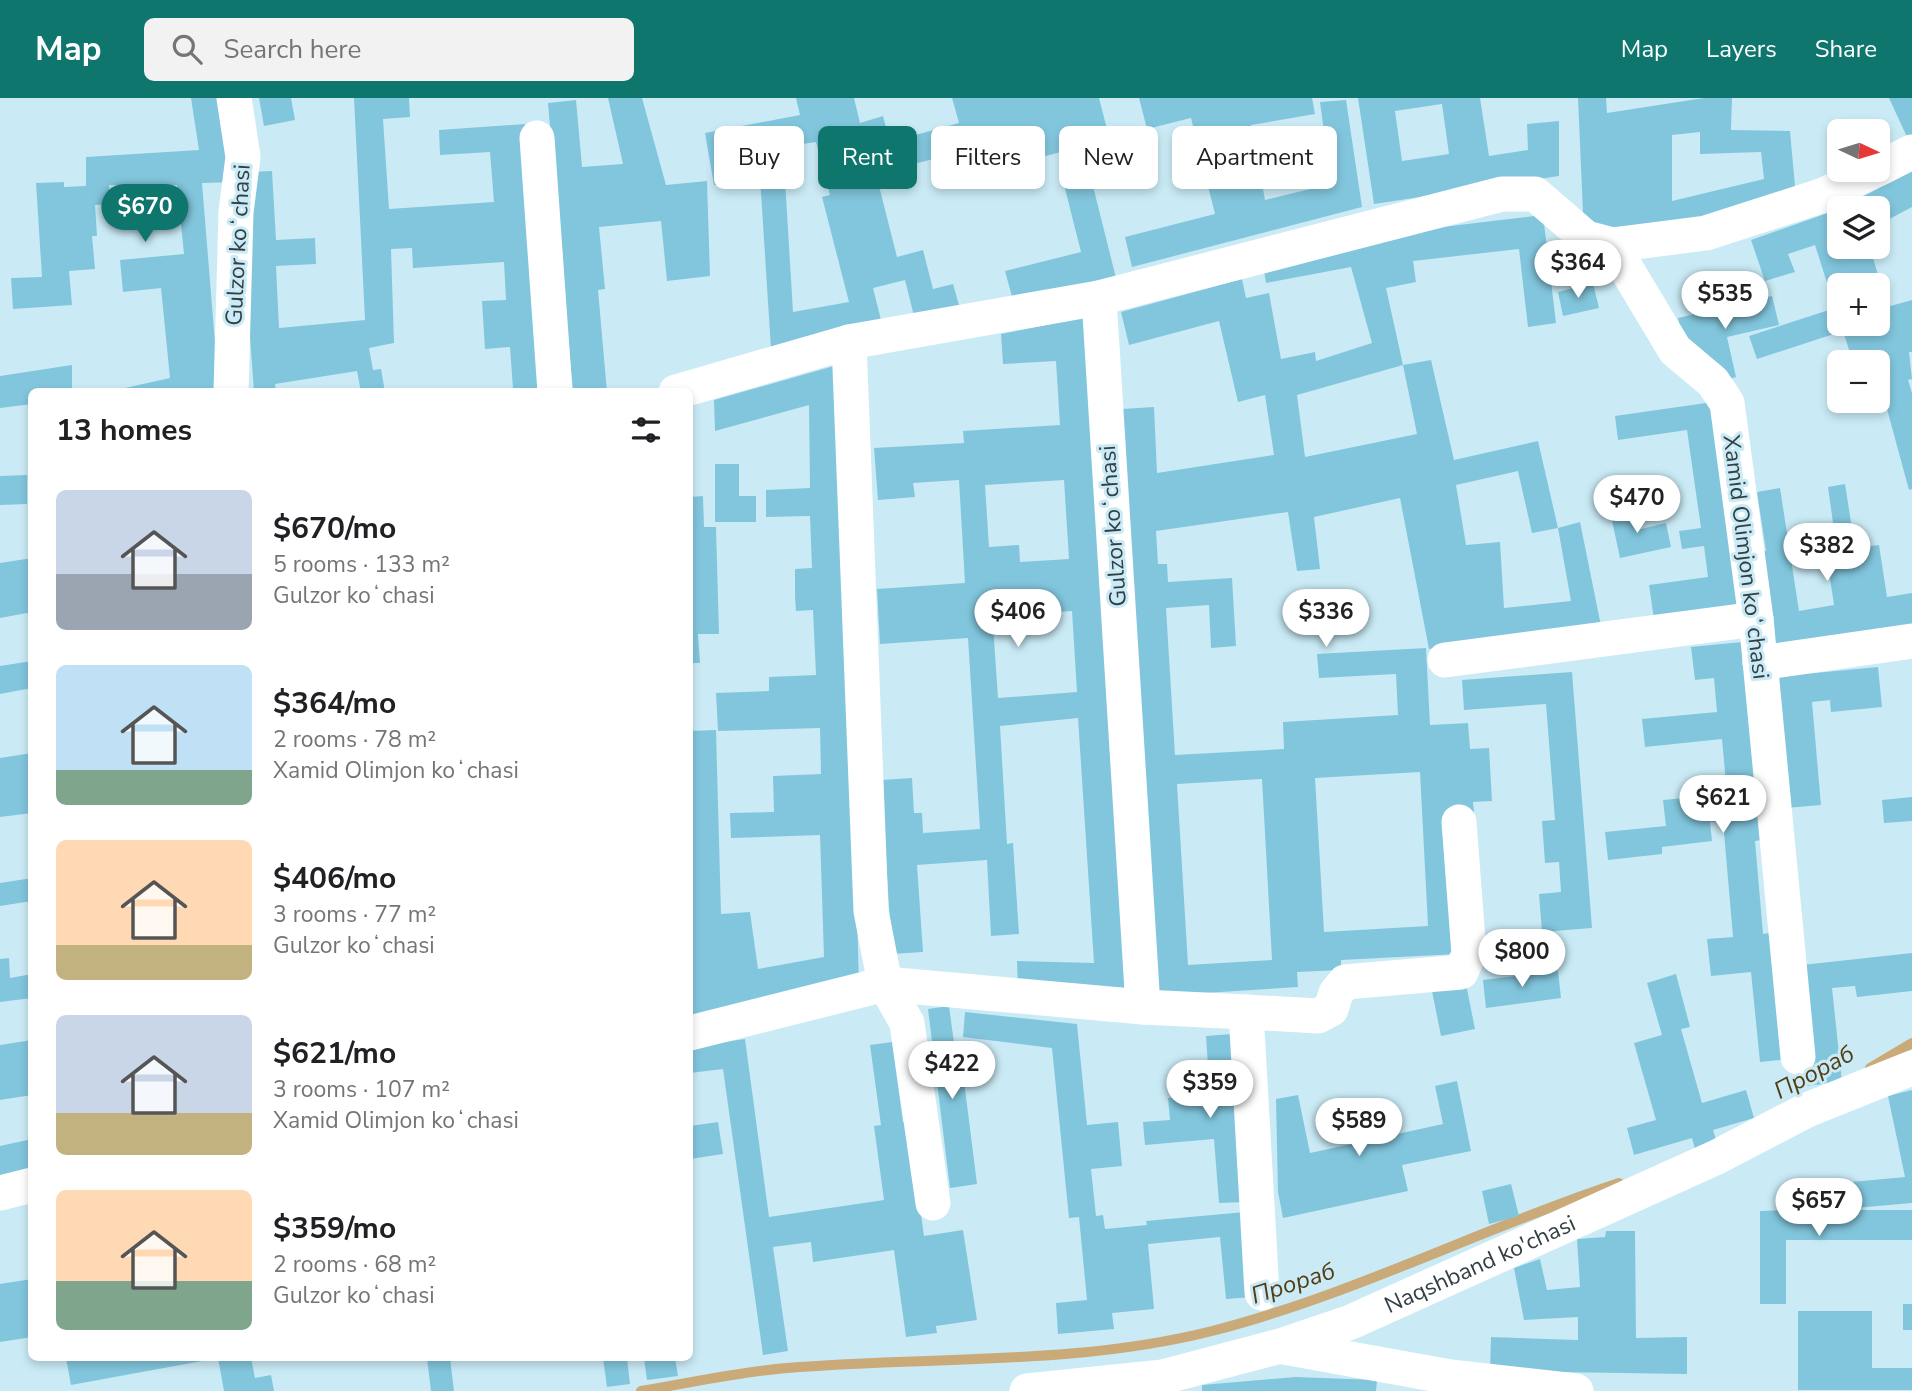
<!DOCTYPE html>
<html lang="en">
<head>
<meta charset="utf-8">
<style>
  :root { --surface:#fff; --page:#f2f2f2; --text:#202124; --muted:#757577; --accent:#0f766e }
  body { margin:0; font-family:"Nunito Sans",sans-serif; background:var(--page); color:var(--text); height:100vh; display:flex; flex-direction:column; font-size:26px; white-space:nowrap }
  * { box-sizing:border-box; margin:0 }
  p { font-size:23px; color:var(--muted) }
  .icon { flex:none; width:38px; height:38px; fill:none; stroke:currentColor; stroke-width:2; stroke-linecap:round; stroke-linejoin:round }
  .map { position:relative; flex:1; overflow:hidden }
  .panel { position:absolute; left:28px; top:290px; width:665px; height:973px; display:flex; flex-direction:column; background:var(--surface); border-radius:10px; box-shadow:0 4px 10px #0003 }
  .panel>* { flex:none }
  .top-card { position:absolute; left:714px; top:28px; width:665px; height:63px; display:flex; gap:14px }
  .needle { width:46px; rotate:94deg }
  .tools { position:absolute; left:1827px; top:21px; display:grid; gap:14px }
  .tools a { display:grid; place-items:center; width:63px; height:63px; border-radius:10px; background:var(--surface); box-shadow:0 4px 10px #0003; font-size:35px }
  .price { position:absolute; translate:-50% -60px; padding:0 16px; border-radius:24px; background:#fff; color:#222; font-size:23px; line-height:46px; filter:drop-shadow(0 2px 4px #0008) }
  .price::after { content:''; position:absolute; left:50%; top:42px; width:21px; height:16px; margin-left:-10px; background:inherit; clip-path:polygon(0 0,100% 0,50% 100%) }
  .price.current { background:var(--accent); color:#fff }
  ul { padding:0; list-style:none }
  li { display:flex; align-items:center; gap:21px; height:175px; padding:0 28px }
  li span { display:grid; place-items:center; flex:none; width:196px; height:140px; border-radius:10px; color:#555 }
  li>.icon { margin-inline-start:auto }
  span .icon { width:84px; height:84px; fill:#fffc; stroke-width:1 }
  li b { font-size:30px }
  h2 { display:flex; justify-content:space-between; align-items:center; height:84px; padding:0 28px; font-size:30px }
  .pill { padding:0 24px; border-radius:10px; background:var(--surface); box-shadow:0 4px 10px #0003; font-size:24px; line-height:63px }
  .pill.current { background:var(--accent); color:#fff }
  header { display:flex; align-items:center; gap:42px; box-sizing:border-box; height:98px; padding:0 35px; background:var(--accent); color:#fff }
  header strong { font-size:33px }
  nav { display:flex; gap:38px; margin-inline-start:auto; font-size:24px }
  .search { width:490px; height:63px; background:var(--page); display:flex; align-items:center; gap:18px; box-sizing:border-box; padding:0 24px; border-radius:10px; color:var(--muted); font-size:26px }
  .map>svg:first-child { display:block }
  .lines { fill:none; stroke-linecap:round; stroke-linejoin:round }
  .stream { stroke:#caaa78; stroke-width:10 }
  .building { fill:#82c6dd; fill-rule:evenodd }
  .minor { stroke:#fff; stroke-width:35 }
  .labels { text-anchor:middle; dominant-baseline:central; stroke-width:6; stroke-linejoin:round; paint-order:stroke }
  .street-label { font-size:23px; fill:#323f43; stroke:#caebf6 }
  .water-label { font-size:24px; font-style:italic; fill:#533d15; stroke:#caebf6 }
</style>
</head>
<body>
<header>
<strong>Map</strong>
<div class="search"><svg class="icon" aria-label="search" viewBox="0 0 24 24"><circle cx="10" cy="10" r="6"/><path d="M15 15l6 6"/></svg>Search here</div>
<nav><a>Map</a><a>Layers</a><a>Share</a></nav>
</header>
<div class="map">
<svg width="1912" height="1293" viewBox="0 0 1912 1293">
  <rect width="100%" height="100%" fill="#caebf6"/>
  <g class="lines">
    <g class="stream">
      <polyline points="1870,970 1912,945"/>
      <path d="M 641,1293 C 689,1285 738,1274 787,1270 C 928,1258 1074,1268 1212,1233 C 1353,1197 1482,1130 1619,1085"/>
    </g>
  </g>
  <g class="building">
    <polygon points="191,0 230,0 235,84 202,85 219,294 107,294 170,280 161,190 123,194 120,162 184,156 177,87 109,87 110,106 95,107 97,138 92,138 95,171 69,173 72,207 13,211 11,180 42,179 36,85 64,84 64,89 86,88 86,59 199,52"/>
    <polygon points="259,0 291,0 295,22 264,28"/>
    <polygon points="354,0 409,0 410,19 383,21 389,111 494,104 490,54 440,57 439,32 525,26 542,294 494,294 513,291 510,249 485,251 482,203 506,202 504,164 413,170 412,150 391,151 394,245 369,250 373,272 381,271 385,294 361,294 357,273 275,286 276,294 254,294 245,170 246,74 272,73 276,142 315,140 316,166 276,168 279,230 365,222"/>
    <polygon points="608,0 642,0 666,87 707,83 710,178 667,183 661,123 599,129 605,191 598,192 607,294 573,294 548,5 576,2 582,69 623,66"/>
    <path d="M 796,0 L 854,0 L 860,25 L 883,18 L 890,44 L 959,25 L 952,0 L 1099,0 L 1108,35 L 1060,47 L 1061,54 L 981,75 L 975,50 L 876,76 L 897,159 L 923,152 L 933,191 L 953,186 L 961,214 L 916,226 L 905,182 L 873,190 L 882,226 L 771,251 L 760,79 L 714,87 L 705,35 L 800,17 ZM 816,44 L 830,97 L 822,99 L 849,204 L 793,214 L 783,49 Z"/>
    <polygon points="1139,0 1312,0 1315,16 1251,27 1265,102 1331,86 1320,4 1346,2 1362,109 1132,169 1125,139 1215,116 1191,20 1147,31"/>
    <path d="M 1358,0 L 1480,0 L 1489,58 L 1528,52 L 1527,26 L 1559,23 L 1559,78 L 1374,106 ZM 1442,6 L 1449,56 L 1402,63 L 1395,13 Z"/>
    <path d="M 1578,0 L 1606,0 L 1607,15 L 1704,0 L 1732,0 L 1731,32 L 1790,33 L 1796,99 L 1609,139 L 1583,115 ZM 1700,34 L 1700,56 L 1761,54 L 1764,81 L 1672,103 L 1672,37 Z"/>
    <polygon points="1889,0 1912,0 1912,39 1908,41"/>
    <polygon points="1086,60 1116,180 1014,206 1005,173 1081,154 1059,67"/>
    <polygon points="1912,73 1912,109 1878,127 1878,110 1841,110"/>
    <path d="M 1839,111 L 1839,149 L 1870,149 L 1887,209 L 1912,202 L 1912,254 L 1909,254 L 1912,281 L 1908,282 L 1912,295 L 1912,391 L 1909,392 L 1881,289 L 1878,290 L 1878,264 L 1853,264 L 1843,233 L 1757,261 L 1749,238 L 1835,210 L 1815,147 L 1788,156 L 1795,174 L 1765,183 L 1751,142 ZM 1839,187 L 1878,187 L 1878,226 L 1839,226 Z"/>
    <path d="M 1543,117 L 1556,225 L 1528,229 L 1519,151 L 1413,163 L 1416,184 L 1386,190 L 1403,267 L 1297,297 L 1305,359 L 1417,336 L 1403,267 L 1431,262 L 1454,362 L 1538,343 L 1558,430 L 1532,435 L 1518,373 L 1456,387 L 1466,447 L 1500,444 L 1504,510 L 1571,503 L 1558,430 L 1580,424 L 1601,528 L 1429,551 L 1400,400 L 1314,419 L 1320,471 L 1297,473 L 1288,414 L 1156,433 L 1158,466 L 1167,466 L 1168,484 L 1232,480 L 1236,548 L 1211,550 L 1209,507 L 1166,510 L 1175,657 L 1284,651 L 1283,624 L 1398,617 L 1396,576 L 1319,580 L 1317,556 L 1426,550 L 1430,627 L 1468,625 L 1470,651 L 1489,650 L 1492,703 L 1473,704 L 1474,714 L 1451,715 L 1458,856 L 1341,862 L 1341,872 L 1297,874 L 1298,889 L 1156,898 L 1122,311 L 1154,309 L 1157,375 L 1274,357 L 1265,297 L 1238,304 L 1219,223 L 1129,247 L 1121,214 L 1242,181 L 1246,200 L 1269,195 L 1281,261 L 1315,254 L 1316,263 L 1372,245 L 1351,169 L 1266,185 L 1262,161 L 1375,137 ZM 1420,674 L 1428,828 L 1324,834 L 1315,680 ZM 1262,681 L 1272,862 L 1188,867 L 1177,686 Z"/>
    <polygon points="1593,185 1599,210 1563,218 1558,194"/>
    <polygon points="1772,198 1779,227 1727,239 1736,279 1726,282 1684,249 1678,220"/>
    <path d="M 1087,219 L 1129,899 L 1018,893 L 1017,863 L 1094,865 L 1078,620 L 1000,628 L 1007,746 L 1013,745 L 1019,836 L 991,838 L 987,762 L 917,767 L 923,854 L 892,856 L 881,682 L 912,680 L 914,715 L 922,715 L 923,735 L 980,731 L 968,540 L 880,546 L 877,491 L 965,485 L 959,382 L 913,385 L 915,399 L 878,402 L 874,350 L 964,345 L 963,333 L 1060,327 L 1056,263 L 1003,266 L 1001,236 ZM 1064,382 L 1069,461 L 1020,464 L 1019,447 L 989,449 L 985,387 ZM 1072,513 L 1077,594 L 998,600 L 993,527 L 1025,525 L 1024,516 Z"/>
    <polygon points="841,266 859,886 690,922 690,633 716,632 721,816 750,814 758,871 824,859 820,737 731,740 730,715 774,714 773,678 821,676 820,630 718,633 716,595 769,593 769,579 816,577 813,512 796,513 795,499 795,471 812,470 810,418 766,419 766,392 810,390 809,307 715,333 714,302"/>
    <polygon points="72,267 72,294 32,294 32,306 0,310 0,278"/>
    <polygon points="1713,304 1742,516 1655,528 1649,487 1708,479 1704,448 1682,451 1679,433 1701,430 1687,332 1618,342 1615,318"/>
    <polygon points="715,366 739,366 739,398 756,398 756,424 715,424"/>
    <polygon points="27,377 27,406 0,407 0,378"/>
    <polygon points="1845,386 1855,450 1879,447 1887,499 1912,495 1912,531 1774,552 1759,453 1766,453 1757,394 1780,390 1799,513 1834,507 1823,434 1834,432 1828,389"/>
    <polygon points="703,398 704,429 716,429 719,536 698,536 700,565 690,565 690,399"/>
    <polygon points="1632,409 1637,432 1666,425 1671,449 1620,460 1610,413"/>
    <polygon points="32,460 32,514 0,520 0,465"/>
    <polygon points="1742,544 1762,742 1755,743 1763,836 1777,834 1789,961 1760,964 1751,874 1711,878 1707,841 1733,839 1723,723 1710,724 1712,743 1662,749 1662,756 1608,762 1605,734 1666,728 1663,702 1727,696 1722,641 1645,649 1642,621 1717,614 1714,580 1695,582 1691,549"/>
    <polygon points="32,563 32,590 0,596 0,568"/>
    <polygon points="1878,569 1882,609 1831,614 1830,602 1812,604 1821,707 1786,710 1773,579"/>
    <polygon points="1572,574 1592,830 1542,834 1539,796 1561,794 1559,764 1545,765 1542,723 1555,722 1546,606 1464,612 1462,582"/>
    <polygon points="32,655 32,715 0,719 0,660"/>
    <polygon points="1912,699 1912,723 1884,725 1882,702"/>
    <polygon points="32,780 32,803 0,808 0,785"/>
    <polygon points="1912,855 1912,893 1857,899 1855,888 1832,890 1842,984 1806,988 1793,868"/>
    <polygon points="9,860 10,880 32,876 32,900 0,904 0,861"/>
    <polygon points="1558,873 1561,900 1486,910 1483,882"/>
    <polygon points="1676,876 1690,929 1681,931 1702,1005 1746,992 1754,1020 1713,1032 1718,1048 1696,1055 1692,1040 1634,1057 1627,1030 1656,1022 1634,945 1662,937 1647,885"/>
    <polygon points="1465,881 1475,931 1441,938 1431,888"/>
    <polygon points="949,908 957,967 962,967 977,1086 950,1090 928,911"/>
    <polygon points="965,914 1077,926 1087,1027 1118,1024 1122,1068 1091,1071 1096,1118 1103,1117 1105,1131 1147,1127 1146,1123 1245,1114 1252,1199 1226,1201 1220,1139 1148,1146 1154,1211 1112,1215 1114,1231 1058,1236 1056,1205 1087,1202 1079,1119 1069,1120 1052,950 963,939"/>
    <polygon points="1232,936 1245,1104 1219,1105 1214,1041 1145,1047 1143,1024 1170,1022 1168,1000 1210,997 1206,938"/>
    <polygon points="745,941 769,1119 884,1102 874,1028 881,1027 870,947 892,944 903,1024 908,1023 924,1138 963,1132 977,1222 936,1228 937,1235 906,1239 894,1152 813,1164 811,1144 773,1149 788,1253 763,1257 723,971 690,975 690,949"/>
    <polygon points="32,942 32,997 0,1002 0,947"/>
    <polygon points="1457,983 1471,1053 1402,1067 1408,1093 1283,1120 1278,1094 1276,1001 1298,997 1310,1055 1443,1026 1435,988"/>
    <polygon points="1912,992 1912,1105 1843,1111 1840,1085 1905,1079 1888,998"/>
    <polygon points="718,1024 723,1056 690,1061 690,1028"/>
    <polygon points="32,1041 32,1074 0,1081 0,1048"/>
    <polygon points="1511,1086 1519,1118 1489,1126 1482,1093"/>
    <polygon points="1787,1112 1912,1112 1912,1142 1786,1142 1786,1206 1760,1206 1760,1113"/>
    <polygon points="1606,1133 1635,1133 1636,1240 1687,1239 1687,1276 1490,1273 1491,1239 1578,1242 1578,1219 1524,1222 1514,1170 1540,1161 1547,1192 1580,1189 1577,1141 1605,1139"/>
    <polygon points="32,1181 32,1239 0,1244 0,1186"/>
    <rect x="1903" y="1206" width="9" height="26"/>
    <polygon points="1798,1213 1872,1213 1872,1270 1912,1270 1912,1292 1798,1292"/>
    <polygon points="66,1260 213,1260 213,1261 71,1287"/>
    <polygon points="218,1260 251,1260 255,1280 271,1277 274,1293 224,1293"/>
    <polygon points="427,1260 450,1260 454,1293 431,1293"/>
    <polygon points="603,1260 627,1260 630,1286 607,1289"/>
    <polygon points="644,1260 675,1260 678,1278 647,1282"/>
    <polygon points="1295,1279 1377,1282 1376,1293 1202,1293 1202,1287"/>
  </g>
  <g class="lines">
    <g class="minor">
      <polyline points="537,40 555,294"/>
      <polyline points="1878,71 1912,54"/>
      <polyline points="1099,200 1502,96 1535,96 1586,140 1612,147"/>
      <polyline points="849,244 871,813 885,886 907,925 933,1105"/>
      <polyline points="231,294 236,114 243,59 234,0"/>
      <polyline points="676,294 849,244 1099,200 1143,909"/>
      <polyline points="1445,562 1756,521"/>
      <polyline points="1760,565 1912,543"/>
      <polyline points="1246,914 1318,918 1331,911 1336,895 1345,884 1461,874 1469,856 1459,724"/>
      <polyline points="690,935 885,886 1143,909 1246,914 1262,1195"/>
      <polyline points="1798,959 1756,521 1727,305 1713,284 1675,252 1612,147 1706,135 1824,97 1875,72"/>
      <polyline points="0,1095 32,1087"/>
      <polyline points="1284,1249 1450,1279 1576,1293"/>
      <path id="s1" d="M 1027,1293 L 1163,1279 L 1280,1248 L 1351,1224 L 1717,1059 L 1807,1012 L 1912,970"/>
    </g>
  </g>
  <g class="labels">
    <g class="street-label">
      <text transform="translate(238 147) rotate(-87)">Gulzor koʻchasi</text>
      <text transform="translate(1113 428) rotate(-94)">Gulzor koʻchasi</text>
      <text transform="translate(1746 459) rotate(83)">Xamid Olimjon koʻchasi</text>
      <text stroke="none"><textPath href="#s1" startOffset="474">Naqshband ko'chasi</textPath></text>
    </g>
    <g class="water-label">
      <text transform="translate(1814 974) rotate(-28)">Прораб</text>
      <text transform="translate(1293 1185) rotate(-18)">Прораб</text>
    </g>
  </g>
</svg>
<div class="tools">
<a><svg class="needle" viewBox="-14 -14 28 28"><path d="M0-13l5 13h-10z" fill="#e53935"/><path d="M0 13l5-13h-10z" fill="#757577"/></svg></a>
<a><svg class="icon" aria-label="layers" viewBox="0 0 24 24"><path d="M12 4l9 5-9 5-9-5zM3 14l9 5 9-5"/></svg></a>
<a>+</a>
<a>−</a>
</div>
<b class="price current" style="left:145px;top:146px">$670</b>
<b class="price" style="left:1578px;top:202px">$364</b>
<b class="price" style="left:1725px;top:233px">$535</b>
<b class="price" style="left:1637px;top:437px">$470</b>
<b class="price" style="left:1827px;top:485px">$382</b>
<b class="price" style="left:1018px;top:551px">$406</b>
<b class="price" style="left:1326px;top:551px">$336</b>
<b class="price" style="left:1723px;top:737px">$621</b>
<b class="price" style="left:1522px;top:891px">$800</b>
<b class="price" style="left:952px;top:1003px">$422</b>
<b class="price" style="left:1210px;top:1022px">$359</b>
<b class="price" style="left:1359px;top:1060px">$589</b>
<b class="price" style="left:1819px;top:1140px">$657</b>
<div class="top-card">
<a class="pill">Buy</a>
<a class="pill current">Rent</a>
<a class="pill">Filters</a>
<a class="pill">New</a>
<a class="pill">Apartment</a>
</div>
<section class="panel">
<h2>13 homes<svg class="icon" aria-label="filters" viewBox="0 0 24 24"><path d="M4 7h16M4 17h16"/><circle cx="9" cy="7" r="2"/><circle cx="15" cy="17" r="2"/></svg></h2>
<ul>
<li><span style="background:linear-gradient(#c9d6e8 60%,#9aa5b1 0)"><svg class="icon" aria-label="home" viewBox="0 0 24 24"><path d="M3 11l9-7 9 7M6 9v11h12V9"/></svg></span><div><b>$670/mo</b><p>5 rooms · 133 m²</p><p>Gulzor koʻchasi</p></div></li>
<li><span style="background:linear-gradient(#bfe0f5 75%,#7fa58c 0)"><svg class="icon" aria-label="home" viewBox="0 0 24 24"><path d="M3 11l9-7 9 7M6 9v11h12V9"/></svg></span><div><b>$364/mo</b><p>2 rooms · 78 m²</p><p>Xamid Olimjon koʻchasi</p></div></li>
<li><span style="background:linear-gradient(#ffd9b3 75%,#c2b280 0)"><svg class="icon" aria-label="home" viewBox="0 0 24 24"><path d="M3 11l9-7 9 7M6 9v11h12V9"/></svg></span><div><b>$406/mo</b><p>3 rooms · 77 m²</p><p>Gulzor koʻchasi</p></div></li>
<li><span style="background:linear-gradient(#c9d6e8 70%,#c2b280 0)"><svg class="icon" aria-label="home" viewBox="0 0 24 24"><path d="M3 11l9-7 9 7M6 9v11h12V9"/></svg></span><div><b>$621/mo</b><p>3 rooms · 107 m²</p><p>Xamid Olimjon koʻchasi</p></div></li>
<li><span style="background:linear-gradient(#ffd9b3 65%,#7fa58c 0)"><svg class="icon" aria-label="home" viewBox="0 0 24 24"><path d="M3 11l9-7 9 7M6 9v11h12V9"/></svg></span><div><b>$359/mo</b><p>2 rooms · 68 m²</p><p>Gulzor koʻchasi</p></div></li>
</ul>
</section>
</div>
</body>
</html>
